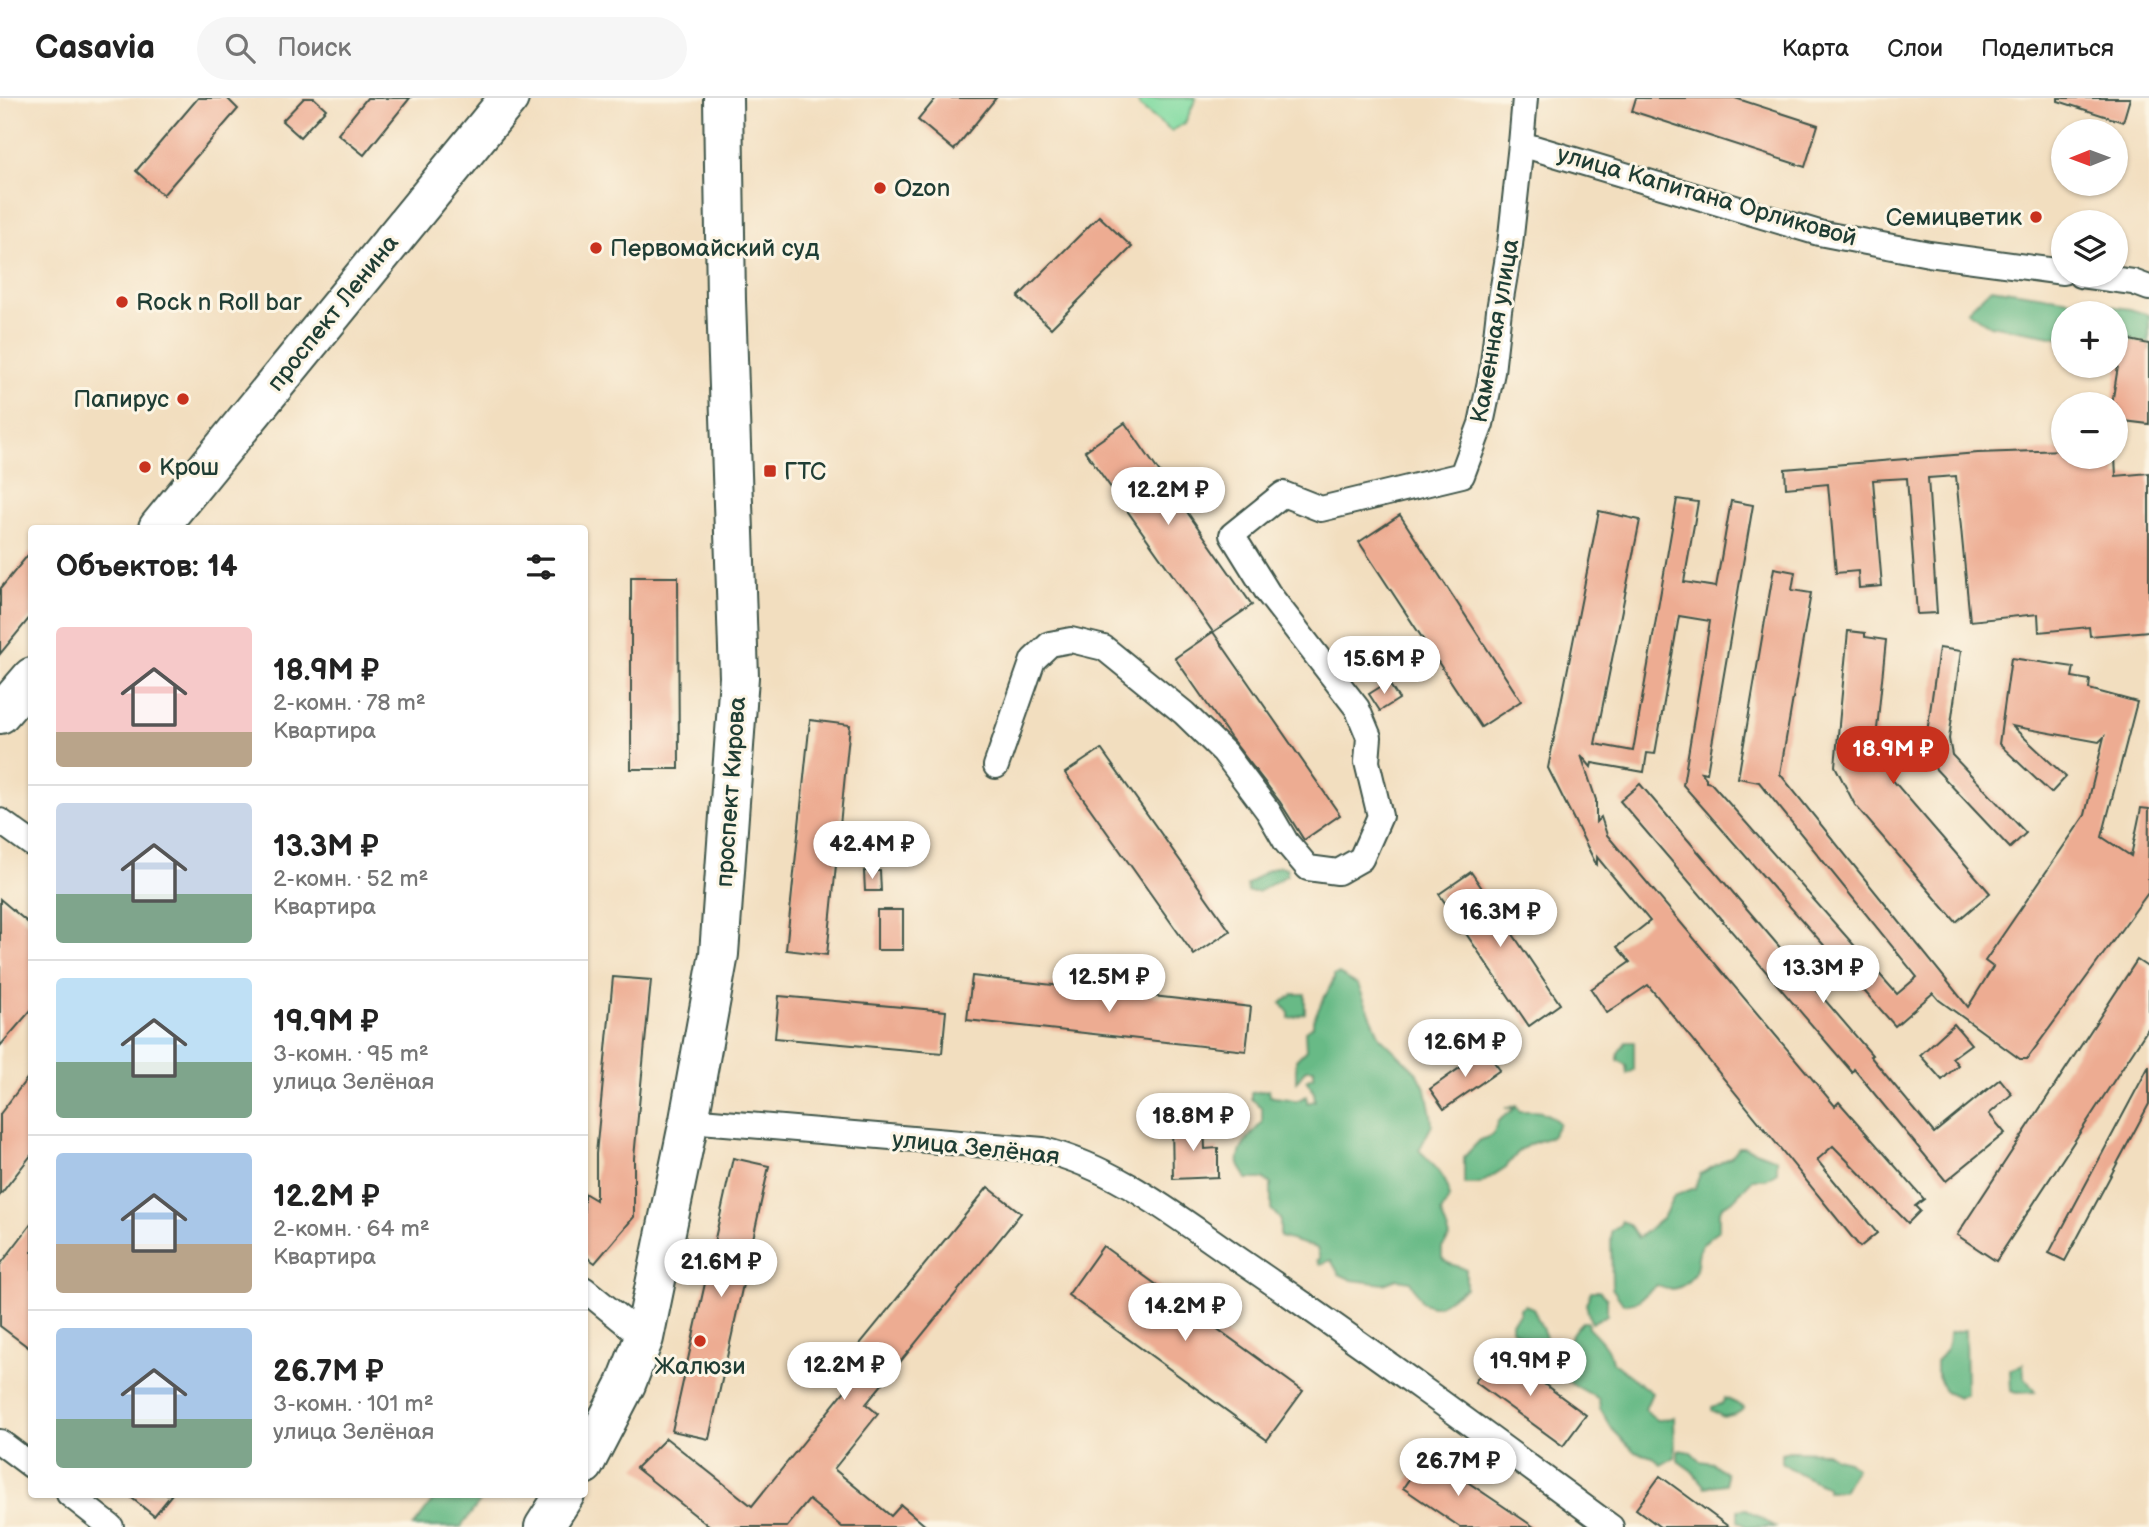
<!DOCTYPE html>
<html lang="ru">
<head>
<meta charset="utf-8">
<style>
  :root { --surface:#fff; --page:#f6f6f6; --text:#222; --muted:#767676; --line:#e0e0e0; --accent:#c8321e }
  body { margin:0; font-family:"Balsamiq Sans",sans-serif; background:var(--page); color:var(--text); height:100vh; display:flex; flex-direction:column; font-size:26px; white-space:nowrap }
  * { box-sizing:border-box; margin:0 }
  p { font-size:23px; color:var(--muted) }
  .icon { flex:none; width:38px; height:38px; fill:none; stroke:currentColor; stroke-width:2; stroke-linecap:round; stroke-linejoin:round }
  .map { position:relative; flex:1; overflow:hidden }
  .drawer { position:absolute; left:28px; top:427px; width:560px; height:973px; display:flex; flex-direction:column; background:var(--surface); border-radius:7px; box-shadow:0 2px 5px #0004 }
  .drawer>* { flex:none }
  .needle { width:46px; rotate:269deg }
  .fabs { position:absolute; left:2051px; top:21px; display:grid; gap:14px }
  .fabs a { display:grid; place-items:center; width:77px; height:77px; border-radius:50%; background:var(--surface); box-shadow:0 2px 5px #0004; font-size:35px }
  .price { position:absolute; translate:-50% -60px; padding:0 16px; border-radius:24px; background:#fff; color:#222; font-size:23px; line-height:46px; filter:drop-shadow(0 2px 4px #0008) }
  .price::after { content:''; position:absolute; left:50%; top:42px; width:21px; height:16px; margin-left:-10px; background:inherit; clip-path:polygon(0 0,100% 0,50% 100%) }
  .price.active { background:var(--accent); color:#fff }
  ul { padding:0; list-style:none }
  li { display:flex; align-items:center; gap:21px; height:175px; padding:0 28px }
  li+li { border-top:2px solid var(--line) }
  li span { display:grid; place-items:center; flex:none; width:196px; height:140px; border-radius:7px; color:#555 }
  li>.icon { margin-inline-start:auto }
  span .icon { width:84px; height:84px; fill:#fffc; stroke-width:1 }
  li b { font-size:30px }
  h2 { display:flex; justify-content:space-between; align-items:center; height:84px; padding:0 28px; font-size:30px }
  header { display:flex; align-items:center; gap:42px; box-sizing:border-box; height:98px; padding:0 35px; background:var(--surface); border-bottom:2px solid var(--line) }
  header strong { font-size:33px }
  nav { display:flex; gap:38px; margin-inline-start:auto; font-size:24px }
  .search { width:490px; height:63px; background:var(--page); display:flex; align-items:center; gap:18px; box-sizing:border-box; padding:0 24px; border-radius:38px; color:var(--muted); font-size:26px }
  .map>svg:first-child { display:block }
  .green { fill:#80daa0; stroke:#508c6a; stroke-width:2 }
  .forest { fill:#68ba86; stroke:#447c5d; stroke-width:2 }
  .building { fill:#edac92 }
  .lines { fill:none; stroke-linecap:round; stroke-linejoin:round }
  .street-casing { stroke:#3f5549; stroke-width:28 }
  .primary-casing { stroke:#3f5549; stroke-width:42 }
  .street { stroke:#fff; stroke-width:24 }
  .primary { stroke:#fff; stroke-width:38 }
  .poi-dot { fill:#c8321e; stroke:#fcf5e5; stroke-width:2.5 }
  .labels { text-anchor:middle; dominant-baseline:central; stroke-width:6; stroke-linejoin:round; paint-order:stroke }
  .poi-label { font-size:24px; fill:#1f3d34; stroke:#fcf5e5; text-anchor:start }
  .street-label { font-size:24px; fill:#1f3d34; stroke:#fcf5e5 }
</style>
</head>
<body>
<header>
<strong>Casavia</strong>
<div class="search"><svg class="icon" aria-label="search" viewBox="0 0 24 24"><circle cx="10" cy="10" r="6"/><path d="M15 15l6 6"/></svg>Поиск</div>
<nav><a>Карта</a><a>Слои</a><a>Поделиться</a></nav>
</header>
<div class="map">
<svg width="2149" height="1429" viewBox="0 0 2149 1429">
  <rect width="100%" height="100%" fill="#fcf5e5"/>
  <filter id="ink" filterUnits="userSpaceOnUse"><feTurbulence type="fractalNoise" baseFrequency=".0143" numOctaves="2"/><feDisplacementMap in="SourceGraphic" scale="14" xChannelSelector="R" yChannelSelector="G"/><feConvolveMatrix kernelMatrix="1 2 1 2 8 2 1 2 1" color-interpolation-filters="sRGB"/></filter>
  <filter id="wash" filterUnits="userSpaceOnUse"><feTurbulence type="fractalNoise" baseFrequency=".00686" numOctaves="4" result="noise"/><feDisplacementMap in="SourceGraphic" scale="28" xChannelSelector="R" yChannelSelector="G"/><feGaussianBlur stdDeviation="1.57" result="paint"/><feColorMatrix in="noise" values="0 0 0 0 0 0 0 0 0 0 0 0 0 0 0 0 0 1.4 0 .05"/><feComposite in="paint" operator="in"/></filter>
  <g filter="url(#wash)">
    <rect width="100%" height="100%" fill="#f2debf"/>
    <polygon class="green" points="1137,0 1196,0 1185,25 1171,33 1140,9"/>
    <g class="forest">
      <polygon points="1991,190 2130,211 2149,217 2149,251 2116,247 2116,215 2063,215 2063,240 1990,227 1967,213"/>
      <polygon points="1279,768 1287,770 1287,777 1258,794 1248,794 1247,787 1266,773"/>
      <path d="M 1339,876 L 1358,887 L 1380,939 L 1418,976 L 1426,992 L 1431,1016 L 1432,1027 L 1419,1052 C 1429,1062 1452,1084 1449,1100 C 1447,1105 1443,1111 1441,1115 L 1450,1139 L 1442,1150 L 1442,1160 L 1450,1166 L 1466,1171 L 1466,1190 C 1458,1194 1441,1209 1434,1208 C 1429,1208 1426,1206 1422,1204 L 1410,1183 L 1397,1181 L 1384,1186 L 1352,1182 L 1339,1176 L 1331,1162 L 1320,1166 L 1317,1162 L 1320,1161 L 1317,1150 L 1280,1139 L 1280,1121 L 1271,1111 L 1271,1086 L 1263,1081 L 1247,1081 C 1245,1076 1240,1071 1239,1066 C 1236,1051 1253,1034 1262,1025 L 1262,1009 L 1251,1001 L 1251,995 L 1269,992 L 1270,998 C 1279,1001 1288,999 1296,1003 L 1307,998 L 1307,1005 L 1315,1003 L 1314,994 L 1306,982 L 1314,978 L 1314,971 L 1306,971 L 1296,984 L 1296,962 L 1306,952 L 1305,933 L 1313,928 L 1313,922 L 1334,881 L 1334,877 Z"/>
      <polygon points="1294,896 1305,896 1305,915 1295,919 1289,920 1289,915 1281,905"/>
      <polygon points="1626,944 1634,944 1634,972 1627,976 1626,967 1618,962 1618,955"/>
      <path d="M 1516,1007 L 1519,1013 C 1537,1013 1544,1011 1559,1025 L 1551,1039 L 1530,1046 L 1519,1053 L 1506,1069 L 1480,1086 L 1464,1086 L 1464,1059 L 1480,1042 L 1493,1037 L 1498,1023 L 1515,1010 L 1505,1010 Z"/>
      <path d="M 1739,1049 L 1744,1049 L 1777,1061 L 1777,1074 L 1766,1081 L 1753,1081 L 1732,1103 L 1722,1108 L 1719,1115 L 1719,1132 C 1714,1136 1707,1141 1702,1147 C 1696,1155 1699,1166 1695,1174 C 1687,1189 1672,1196 1657,1187 L 1638,1203 L 1623,1206 L 1612,1190 L 1611,1133 L 1621,1126 L 1621,1123 L 1629,1126 L 1638,1140 L 1663,1120 L 1674,1098 L 1695,1090 L 1700,1076 L 1731,1059 Z"/>
      <polygon points="1591,1193 1599,1193 1607,1201 1607,1217 1591,1225 1586,1206"/>
      <polygon points="1525,1207 1533,1210 1546,1239 1547,1249 1520,1237 1512,1231 1512,1224 1520,1215 1520,1210"/>
      <path d="M 1582,1224 L 1587,1224 L 1588,1229 C 1598,1239 1610,1250 1612,1264 L 1652,1295 L 1645,1311 C 1654,1324 1659,1324 1674,1319 L 1675,1359 L 1661,1367 L 1653,1359 L 1635,1354 L 1613,1332 L 1600,1311 L 1599,1301 L 1567,1283 L 1554,1283 L 1543,1270 L 1543,1256 L 1567,1251 C 1567,1240 1575,1231 1582,1224 Z"/>
      <path d="M 1965,1232 L 1966,1296 L 1958,1300 L 1945,1294 L 1936,1273 L 1936,1263 C 1946,1254 1949,1248 1949,1235 Z"/>
      <polygon points="2023,1266 2024,1278 2035,1294 2016,1295 2011,1293 2010,1272"/>
      <polygon points="1725,1300 1744,1309 1744,1311 1736,1316 1723,1319 1712,1312 1712,1309 1722,1306"/>
      <polygon points="1678,1352 1691,1354 1700,1363 1713,1365 1726,1376 1726,1386 1705,1389 1692,1373 1678,1363"/>
      <path d="M 1789,1353 L 1826,1354 L 1835,1360 L 1848,1363 L 1856,1370 L 1843,1393 L 1827,1393 L 1827,1389 C 1812,1381 1794,1375 1782,1364 L 1782,1355 Z"/>
      <polygon points="437,1397 437,1396 485,1397 461,1429 413,1429"/>
      <polygon points="1746,1411 1775,1429 1747,1429 1738,1423 1738,1412"/>
    </g>
    <g id="blocks">
      <g class="building">
        <polygon points="198,0 227,0 238,11 163,97 136,73"/>
        <polygon points="304,0 314,0 326,11 300,39 282,23"/>
        <polygon points="367,0 410,0 364,57 338,36"/>
        <polygon points="936,0 996,0 954,52 918,22"/>
        <polygon points="1636,0 1735,0 1818,27 1805,69 1632,13"/>
        <polygon points="2058,0 2130,0 2123,24 2058,3"/>
        <polygon points="1099,118 1132,149 1051,230 1018,199"/>
        <polygon points="2116,239 2149,246 2149,326 2116,322 2116,306 2112,306 2119,262 2116,262"/>
        <polygon points="1125,325 1252,507 1213,534 1085,353"/>
        <polygon points="2063,352 2063,359 2115,359 2116,378 2149,375 2149,533 2090,538 2089,529 2039,534 2038,516 1970,523 1956,378 1928,380 1937,515 1917,516 1907,380 1873,382 1882,488 1859,490 1858,473 1836,475 1828,386 1786,390 1785,371 1978,355"/>
        <polygon points="1677,401 1698,404 1684,484 1716,489 1731,403 1753,407 1707,675 1701,674 1706,680 1706,684 1711,685 1897,896 1917,879 1759,684 1738,680 1774,470 1795,474 1792,492 1811,495 1780,676 1968,909 1993,869 1985,863 2085,717 2104,639 2099,644 2012,628 2066,679 2051,695 1999,646 2011,560 2074,569 2072,579 2090,582 2089,591 2137,604 2102,739 2131,758 2141,710 2149,711 2148,795 2027,961 2020,961 1939,902 1933,895 1895,928 1683,687 1710,523 1679,518 1655,656 1647,655 1644,674 1592,665 1591,669 1581,657 1596,702 1596,724 1601,719 1607,737 1835,1008 1839,1004 1924,1101 1915,1108 1920,1113 1908,1125 1833,1048 1817,1062 1877,1135 1860,1149 1648,887 1607,915 1591,891 1630,864 1617,849 1650,823 1597,759 1597,768 1548,670 1599,413 1640,422 1595,646 1633,653"/>
        <polygon points="1400,417 1521,603 1481,629 1359,444"/>
        <polygon points="32,452 32,517 0,556 0,491"/>
        <polygon points="631,479 678,479 679,671 631,671"/>
        <polygon points="1848,533 1865,535 1865,539 1886,542 1875,651 1890,679 1990,795 1956,824 1855,707 1835,668"/>
        <polygon points="1213,534 1340,717 1304,742 1280,704 1230,639 1175,560"/>
        <polygon points="1939,550 1961,553 1949,641 1952,657 2026,735 2010,750 1930,665 1926,642"/>
        <polygon points="1388,584 1399,601 1380,613 1369,596"/>
        <polygon points="810,622 850,627 827,857 786,852"/>
        <polygon points="1101,651 1230,833 1194,857 1065,675"/>
        <polygon points="1640,686 1872,957 1870,958 1934,1035 2000,981 2012,996 1989,1016 2005,1035 1946,1083 1854,971 1852,974 1620,703"/>
        <polygon points="864,773 880,773 881,793 865,793"/>
        <polygon points="1471,774 1560,906 1529,928 1439,796"/>
        <polygon points="0,801 32,828 32,911 0,948"/>
        <rect x="877" y="812" width="26" height="40"/>
        <polygon points="2137,862 2149,870 2149,929 1996,1163 1957,1137"/>
        <polygon points="972,878 1251,909 1246,953 967,922"/>
        <polygon points="613,879 651,882 634,1060 634,1119 595,1165 584,1157 584,1095 596,1102 596,1056"/>
        <polygon points="779,898 946,913 942,955 775,940"/>
        <polygon points="1954,926 1971,946 1952,960 1958,967 1942,982 1920,957"/>
        <polygon points="1485,952 1500,972 1444,1011 1430,991"/>
        <polygon points="2149,968 2149,1006 2065,1163 2049,1155"/>
        <polygon points="32,974 32,1056 0,1097 0,1016"/>
        <polygon points="1204,1026 1205,1051 1218,1050 1218,1079 1173,1081 1172,1027"/>
        <polygon points="733,1060 769,1068 709,1341 672,1333"/>
        <polygon points="988,1089 1021,1115 866,1306 878,1316 834,1371 891,1418 901,1407 927,1429 842,1429 809,1402 787,1429 710,1429 636,1370 666,1340 752,1408 847,1290 833,1279"/>
        <polygon points="32,1125 32,1252 0,1228 0,1167"/>
        <polygon points="1103,1148 1303,1293 1267,1342 1068,1197"/>
        <polygon points="1498,1252 1586,1317 1563,1348 1475,1284"/>
        <polygon points="1426,1356 1534,1429 1460,1429 1403,1390"/>
        <polygon points="1660,1378 1729,1429 1660,1429 1636,1411"/>
        <polygon points="127,1396 172,1396 154,1418"/>
      </g>
    </g>
  </g>
  <g filter="url(#ink)">
    <use href="#blocks" fill-opacity="0" stroke="#3f5549" stroke-width="2"/>
    <g class="lines">
      <g class="street-casing">
        <g id="street">
          <polyline points="1525,0 1521,46 1819,135 1929,156 2063,174"/>
          <polyline points="2080,177 2133,184 2149,190"/>
          <polyline points="996,668 1033,562 1050,546 1071,542 1104,550 1184,615 1224,654 1268,713 1286,744 1308,770 1338,774 1361,761 1380,718 1367,664 1369,639 1357,610 1268,495 1232,437 1283,396 1321,411 1462,377 1481,326 1492,274 1499,212 1510,147 1521,46"/>
          <polyline points="0,723 32,746"/>
          <path d="M 689,1022 L 1043,1052 C 1117,1070 1179,1121 1241,1163 C 1367,1249 1489,1339 1611,1429"/>
          <polyline points="584,1191 644,1240"/>
          <polyline points="0,1344 32,1368"/>
          <polyline points="69,1396 111,1429"/>
        </g>
      </g>
      <g class="primary-casing">
        <g id="primary">
          <polyline points="158,430 509,0"/>
          <polyline points="0,616 32,579"/>
          <polyline points="584,1367 626,1286 644,1240 689,1022 719,856 739,579 726,202 723,0"/>
          <polyline points="544,1429 565,1396"/>
        </g>
      </g>
      <use href="#street" class="street"/>
      <use href="#primary" class="primary"/>
    </g>
  </g>
  <g class="poi-dot">
    <circle cx="880" cy="90" r="7"/>
    <circle cx="2036" cy="119" r="7"/>
    <circle cx="596" cy="150" r="7"/>
    <circle cx="122" cy="204" r="7"/>
    <circle cx="183" cy="301" r="7"/>
    <circle cx="145" cy="369" r="7"/>
    <rect x="763" y="366" width="14" height="14" rx="3.5"/>
    <circle cx="700" cy="1243" r="7"/>
  </g>
  <g class="labels">
    <g class="poi-label">
      <text x="894" y="90">Ozon</text>
      <text x="2022" y="119" text-anchor="end">Семицветик</text>
      <text x="610" y="150">Первомайский суд</text>
      <text x="136" y="204">Rock n Roll bar</text>
      <text x="169" y="301" text-anchor="end">Папирус</text>
      <text x="159" y="369">Крош</text>
      <text x="784" y="373">ГТС</text>
      <text x="700" y="1268" text-anchor="middle">Жалюзи</text>
    </g>
    <g class="street-label">
      <text transform="translate(1707 98) rotate(16)">улица Капитана Орликовой</text>
      <text transform="translate(333 215) rotate(-51)">проспект Ленина</text>
      <text transform="translate(1495 233) rotate(-80)">Каменная улица</text>
      <text transform="translate(731 694) rotate(-86)">проспект Кирова</text>
      <text transform="translate(976 1050) rotate(6)">улица Зелёная</text>
    </g>
  </g>
</svg>
<div class="fabs">
<a><svg class="needle" viewBox="-14 -14 28 28"><path d="M0-13l5 13h-10z" fill="#e53935"/><path d="M0 13l5-13h-10z" fill="#767676"/></svg></a>
<a><svg class="icon" aria-label="layers" viewBox="0 0 24 24"><path d="M12 4l9 5-9 5-9-5zM3 14l9 5 9-5"/></svg></a>
<a>+</a>
<a>−</a>
</div>
<b class="price" style="left:1168px;top:429px">12.2M ₽</b>
<b class="price" style="left:1384px;top:598px">15.6M ₽</b>
<b class="price active" style="left:1893px;top:688px">18.9M ₽</b>
<b class="price" style="left:872px;top:783px">42.4M ₽</b>
<b class="price" style="left:1500px;top:851px">16.3M ₽</b>
<b class="price" style="left:1823px;top:907px">13.3M ₽</b>
<b class="price" style="left:1109px;top:916px">12.5M ₽</b>
<b class="price" style="left:1465px;top:981px">12.6M ₽</b>
<b class="price" style="left:1193px;top:1055px">18.8M ₽</b>
<b class="price" style="left:721px;top:1201px">21.6M ₽</b>
<b class="price" style="left:1185px;top:1245px">14.2M ₽</b>
<b class="price" style="left:1530px;top:1300px">19.9M ₽</b>
<b class="price" style="left:844px;top:1304px">12.2M ₽</b>
<b class="price" style="left:1458px;top:1400px">26.7M ₽</b>
<section class="drawer">
<h2>Объектов: 14<svg class="icon" aria-label="filters" viewBox="0 0 24 24"><path d="M4 7h16M4 17h16"/><circle cx="9" cy="7" r="2"/><circle cx="15" cy="17" r="2"/></svg></h2>
<ul>
<li><span style="background:linear-gradient(#f6c9c9 75%,#b9a48a 0)"><svg class="icon" aria-label="home" viewBox="0 0 24 24"><path d="M3 11l9-7 9 7M6 9v11h12V9"/></svg></span><div><b>18.9M ₽</b><p>2-комн. · 78 m²</p><p>Квартира</p></div></li>
<li><span style="background:linear-gradient(#c9d6e8 65%,#7fa58c 0)"><svg class="icon" aria-label="home" viewBox="0 0 24 24"><path d="M3 11l9-7 9 7M6 9v11h12V9"/></svg></span><div><b>13.3M ₽</b><p>2-комн. · 52 m²</p><p>Квартира</p></div></li>
<li><span style="background:linear-gradient(#bfe0f5 60%,#7fa58c 0)"><svg class="icon" aria-label="home" viewBox="0 0 24 24"><path d="M3 11l9-7 9 7M6 9v11h12V9"/></svg></span><div><b>19.9M ₽</b><p>3-комн. · 95 m²</p><p>улица Зелёная</p></div></li>
<li><span style="background:linear-gradient(#a9c7e8 65%,#b9a48a 0)"><svg class="icon" aria-label="home" viewBox="0 0 24 24"><path d="M3 11l9-7 9 7M6 9v11h12V9"/></svg></span><div><b>12.2M ₽</b><p>2-комн. · 64 m²</p><p>Квартира</p></div></li>
<li><span style="background:linear-gradient(#a9c7e8 65%,#7fa58c 0)"><svg class="icon" aria-label="home" viewBox="0 0 24 24"><path d="M3 11l9-7 9 7M6 9v11h12V9"/></svg></span><div><b>26.7M ₽</b><p>3-комн. · 101 m²</p><p>улица Зелёная</p></div></li>
</ul>
</section>
</div>
</body>
</html>
